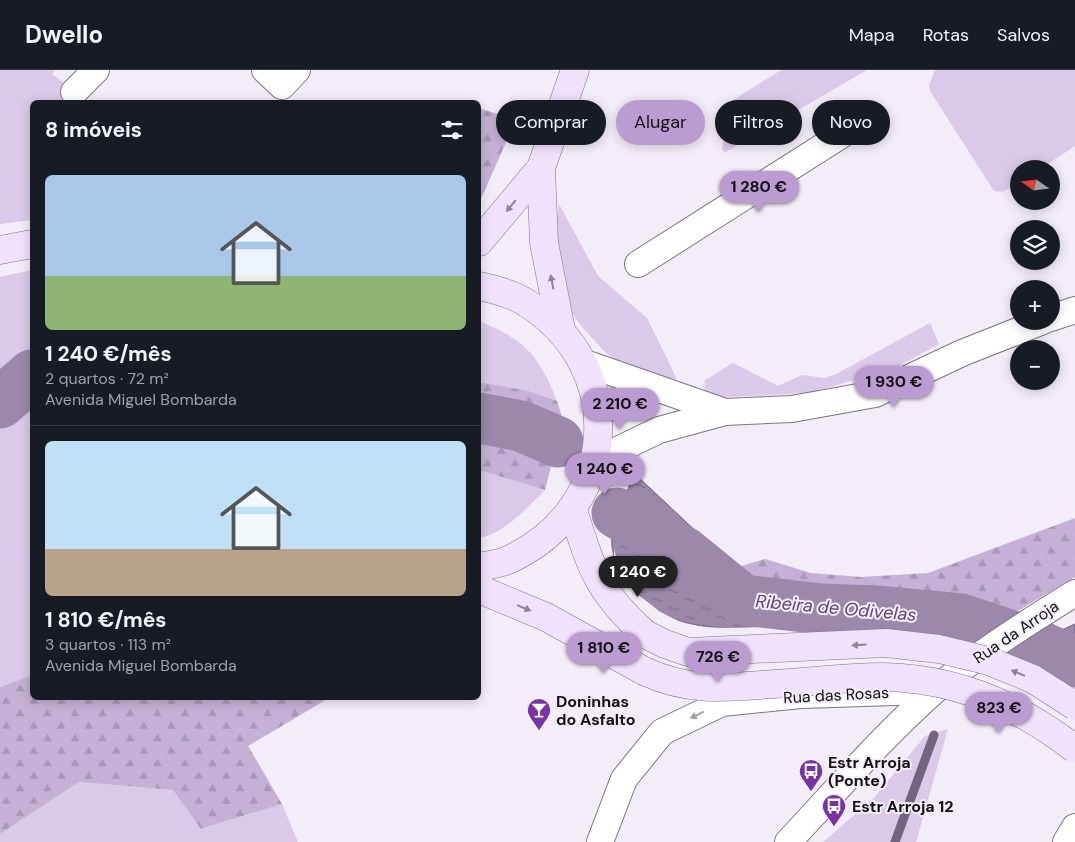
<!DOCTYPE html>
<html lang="pt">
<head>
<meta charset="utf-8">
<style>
  :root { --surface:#171b24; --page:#20242c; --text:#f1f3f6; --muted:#9ea1a6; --line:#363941; --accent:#bb9cd2 }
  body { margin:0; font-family:"DM Sans",sans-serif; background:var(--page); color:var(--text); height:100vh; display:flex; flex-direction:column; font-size:19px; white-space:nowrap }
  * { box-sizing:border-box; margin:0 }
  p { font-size:16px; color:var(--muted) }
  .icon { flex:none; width:28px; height:28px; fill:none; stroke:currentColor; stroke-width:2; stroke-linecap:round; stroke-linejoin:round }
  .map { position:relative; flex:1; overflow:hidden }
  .sheet { position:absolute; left:30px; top:30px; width:451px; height:600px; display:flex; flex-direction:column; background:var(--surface); border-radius:8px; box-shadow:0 2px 12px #0003 }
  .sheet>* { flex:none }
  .top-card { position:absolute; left:496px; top:30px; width:475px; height:45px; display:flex; gap:10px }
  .needle { width:32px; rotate:284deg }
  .buttons { position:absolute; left:1010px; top:90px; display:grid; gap:10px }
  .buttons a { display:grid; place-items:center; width:50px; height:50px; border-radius:50%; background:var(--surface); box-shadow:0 2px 12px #0003; font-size:25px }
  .price { position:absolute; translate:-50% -42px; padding:0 11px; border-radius:18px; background:var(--accent); color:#111; font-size:16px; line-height:32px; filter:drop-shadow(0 1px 2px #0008) }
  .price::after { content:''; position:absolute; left:50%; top:30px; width:15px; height:11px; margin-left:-8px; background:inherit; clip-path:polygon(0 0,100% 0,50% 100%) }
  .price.active { background:#222; color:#fff }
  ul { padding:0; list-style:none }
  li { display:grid; align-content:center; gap:10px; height:265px; padding:0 15px }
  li+li { border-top:1px solid var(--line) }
  li span { display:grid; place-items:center; height:155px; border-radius:8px; color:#555 }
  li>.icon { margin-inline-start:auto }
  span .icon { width:90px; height:90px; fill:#fffc; stroke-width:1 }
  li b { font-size:21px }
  h2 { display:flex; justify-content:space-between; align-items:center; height:60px; padding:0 15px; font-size:21px }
  .chip { padding:0 18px; border-radius:22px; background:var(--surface); box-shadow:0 2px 12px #0003; font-size:18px; line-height:45px }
  .chip.active { background:var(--accent); color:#111 }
  header { display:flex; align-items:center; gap:30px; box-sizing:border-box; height:70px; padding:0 25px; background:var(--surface); border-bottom:1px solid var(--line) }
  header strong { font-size:24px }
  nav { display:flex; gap:28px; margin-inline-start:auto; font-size:18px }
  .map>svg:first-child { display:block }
  .green { fill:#dac9e8 }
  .forest { fill:url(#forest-firs) }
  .water { fill:url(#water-ripples); stroke:#72647e }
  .pier { fill:#f2edf7 }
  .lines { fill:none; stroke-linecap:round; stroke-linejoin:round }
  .stream { stroke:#72647e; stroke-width:9 }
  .river { stroke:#9b88ab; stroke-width:51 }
  .street-casing { stroke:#7b767f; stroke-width:28 }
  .secondary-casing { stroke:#7b767f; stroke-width:29 }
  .street { stroke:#fff; stroke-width:26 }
  .secondary { stroke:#f1e2fc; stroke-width:28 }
  .secondary-bridge-casing { stroke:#7b767f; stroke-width:29; stroke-linecap:butt }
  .secondary-bridge { stroke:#f1e2fc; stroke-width:28 }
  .oneway { fill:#8d8494 }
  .oneway2 { fill:#a1a0a1 }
  .labels { text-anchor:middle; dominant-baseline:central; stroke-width:4; stroke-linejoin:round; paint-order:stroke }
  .street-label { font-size:16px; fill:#131114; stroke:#f2edf7 }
  .poi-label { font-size:16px; font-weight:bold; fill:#131114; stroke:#f2edf7; text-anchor:start }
  .water-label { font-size:18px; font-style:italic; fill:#5f4374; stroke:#f2edf7 }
</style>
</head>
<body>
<header>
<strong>Dwello</strong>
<nav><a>Mapa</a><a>Rotas</a><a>Salvos</a></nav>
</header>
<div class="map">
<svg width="1075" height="772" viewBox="0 0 1075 772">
  <defs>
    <pattern id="forest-firs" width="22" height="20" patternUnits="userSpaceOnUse" patternTransform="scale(1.25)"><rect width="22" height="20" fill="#c5b1d5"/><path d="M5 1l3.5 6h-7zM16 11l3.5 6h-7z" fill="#a897b6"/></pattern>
    <pattern id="water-ripples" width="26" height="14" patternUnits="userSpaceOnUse" patternTransform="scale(1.25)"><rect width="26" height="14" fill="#9b88ab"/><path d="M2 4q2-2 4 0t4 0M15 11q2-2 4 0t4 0" fill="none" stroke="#7d6e8a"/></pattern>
  </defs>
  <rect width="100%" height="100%" fill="#f2edf7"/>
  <g class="green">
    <polygon points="0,0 55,0 52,4 88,31 87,32 32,32 32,150 0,154"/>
    <polygon points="781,0 867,0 724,83 722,79 730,32"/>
    <polygon points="935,0 1075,0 1075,76 1040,99 1019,99 1019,112 1003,122 994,121 930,21 929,15"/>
    <polygon points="559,134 598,206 647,248 677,309 663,307 643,299 630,300 620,293 605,282 582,257 567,236 554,172"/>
    <polygon points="32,200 32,605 0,617 0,207"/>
    <path d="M 479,251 C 525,270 539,285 557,331 L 529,321 L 479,312 Z"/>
    <polygon points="930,253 939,274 895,298 810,323 704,328 705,310 733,293 778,316 802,305 825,308 836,304"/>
    <path d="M 479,400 L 545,420 C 525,440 506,462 479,468 Z"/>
    <polygon points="948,659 916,772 823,772 874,728 925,666"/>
    <polygon points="79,712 173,720 202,759 282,734 298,772 0,772 0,764"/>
  </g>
  <g class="forest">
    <polygon points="479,38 516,50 479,133"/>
    <polygon points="479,312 529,321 557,331 563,350 545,420 479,400"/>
    <polygon points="1075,448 1075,507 977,565 922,557 867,554 786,556 735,498 765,489 811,503 861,507 928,503"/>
    <polygon points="32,605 32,628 329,628 248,676 282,734 201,759 173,720 79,712 0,764 0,617"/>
  </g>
  <g class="water">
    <path d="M 634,403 L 735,498 L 786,556 C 724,557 673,568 628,514 C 619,503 610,482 612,468 C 613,454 629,418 634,403 Z"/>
    <polygon points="1075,554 1075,606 1050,587 1024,577"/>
  </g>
  <polygon class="pier" points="614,480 623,507 636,523 659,541 682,553 707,558 788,557 707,560 682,556 658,543 634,525 620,508 614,492"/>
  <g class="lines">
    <polyline class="stream" points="895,772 934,665"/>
    <g class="river">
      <polyline points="0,333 32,305"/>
      <polyline points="479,348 521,356 558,372"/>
      <polyline points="617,443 684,482 743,530 821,539 876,541 961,549 1033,573 1075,592"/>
    </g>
    <g class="street-casing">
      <g id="street">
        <polyline points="265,0 282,16 297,0"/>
        <polyline points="74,22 96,0"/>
        <polyline points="638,194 857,55"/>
        <polyline points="1051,248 1075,240"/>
        <polyline points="582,292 725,342"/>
        <polyline points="593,392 659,360 725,342 792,339 875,324 962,283 1043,251"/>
        <polyline points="600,772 624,709 662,662 722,633 801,625 926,621"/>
        <path d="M 788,772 C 836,721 882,667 934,621 C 977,584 1027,553 1075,523"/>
        <polyline points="1066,772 1075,757"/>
      </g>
    </g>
    <g class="secondary-casing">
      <g id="secondary">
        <polyline points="541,98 544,173 561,260"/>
        <polyline points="479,172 541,98 575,0"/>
        <polyline points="0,180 32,174"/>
        <path d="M 479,216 C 493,219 513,224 525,232 C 630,297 620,439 508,490 C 500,494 488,495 479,497"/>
        <path d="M 573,440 C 591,498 598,522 645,564"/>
        <polyline points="479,519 546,547 644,601"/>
      </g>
    </g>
    <use href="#street" class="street"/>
    <use href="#secondary" class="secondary"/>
    <g class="secondary-bridge-casing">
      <g id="secondary-bridge">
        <polyline points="645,564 665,574 688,582 886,573 939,579 989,591 1033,609 1075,636"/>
        <path d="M 644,601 C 689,622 726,618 774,614 C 810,612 847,607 883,607 C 955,608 1020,636 1075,679"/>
      </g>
    </g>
    <use href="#secondary-bridge" class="secondary-bridge"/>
  </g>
  <defs><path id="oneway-solid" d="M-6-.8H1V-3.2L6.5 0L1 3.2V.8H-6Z" transform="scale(1.25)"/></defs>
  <g class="oneway">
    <use href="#oneway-solid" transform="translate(511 136) rotate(129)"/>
    <use href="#oneway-solid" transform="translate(552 212) rotate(-101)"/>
    <use href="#oneway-solid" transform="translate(524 538) rotate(22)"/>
    <use href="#oneway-solid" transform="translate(859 575) rotate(177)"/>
    <use href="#oneway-solid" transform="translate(1018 603) rotate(-158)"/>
  </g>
  <use class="oneway2" href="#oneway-solid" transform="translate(697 645) rotate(154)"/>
  <defs>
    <g id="bar-pin" transform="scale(1.25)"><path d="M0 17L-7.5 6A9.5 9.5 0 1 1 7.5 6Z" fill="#7932a5" stroke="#f2edf7"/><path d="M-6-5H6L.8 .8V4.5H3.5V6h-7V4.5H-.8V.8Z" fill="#fff"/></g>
    <g id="bus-pin" transform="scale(1.25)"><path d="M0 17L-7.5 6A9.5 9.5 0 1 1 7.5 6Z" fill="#7932a5" stroke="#f2edf7"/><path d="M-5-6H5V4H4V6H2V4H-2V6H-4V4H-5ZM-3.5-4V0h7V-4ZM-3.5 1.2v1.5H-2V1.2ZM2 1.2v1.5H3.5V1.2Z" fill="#fff"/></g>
  </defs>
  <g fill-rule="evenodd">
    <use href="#bar-pin" x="539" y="640"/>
    <use href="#bus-pin" x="811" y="701"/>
    <use href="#bus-pin" x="834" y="736"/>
  </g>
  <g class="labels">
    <g class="street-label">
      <text transform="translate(1016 562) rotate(-34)">Rua da Arroja</text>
      <text transform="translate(836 625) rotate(-3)">Rua das Rosas</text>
    </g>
    <g class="poi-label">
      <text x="556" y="631">Doninhas<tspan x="556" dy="18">do Asfalto</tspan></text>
      <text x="828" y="692">Estr Arroja<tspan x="828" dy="18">(Ponte)</tspan></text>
      <text x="852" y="736">Estr Arroja 12</text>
    </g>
    <g class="water-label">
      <text transform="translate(836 538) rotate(5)">Ribeira de Odivelas</text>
    </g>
  </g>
</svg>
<div class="buttons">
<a><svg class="needle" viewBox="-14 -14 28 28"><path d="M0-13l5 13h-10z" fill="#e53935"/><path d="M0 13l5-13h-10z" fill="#9ea1a6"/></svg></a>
<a><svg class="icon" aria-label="layers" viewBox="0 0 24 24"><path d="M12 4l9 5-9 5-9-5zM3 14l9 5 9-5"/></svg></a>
<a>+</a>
<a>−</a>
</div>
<b class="price" style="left:759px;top:143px">1 280 €</b>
<b class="price" style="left:894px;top:338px">1 930 €</b>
<b class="price" style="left:620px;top:360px">2 210 €</b>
<b class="price" style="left:605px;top:425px">1 240 €</b>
<b class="price active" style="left:638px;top:528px">1 240 €</b>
<b class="price" style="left:604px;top:604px">1 810 €</b>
<b class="price" style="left:718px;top:613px">726 €</b>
<b class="price" style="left:999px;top:664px">823 €</b>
<div class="top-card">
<a class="chip">Comprar</a>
<a class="chip active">Alugar</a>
<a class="chip">Filtros</a>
<a class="chip">Novo</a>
</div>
<section class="sheet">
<h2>8 imóveis<svg class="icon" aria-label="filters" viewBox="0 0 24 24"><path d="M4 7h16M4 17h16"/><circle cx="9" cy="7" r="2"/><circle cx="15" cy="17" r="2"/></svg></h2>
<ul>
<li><span style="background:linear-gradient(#a9c7e8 65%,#8fb573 0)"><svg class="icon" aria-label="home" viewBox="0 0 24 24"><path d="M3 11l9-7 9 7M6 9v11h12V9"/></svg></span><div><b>1 240 €/mês</b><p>2 quartos · 72 m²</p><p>Avenida Miguel Bombarda</p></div></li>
<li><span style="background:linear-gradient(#bfe0f5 70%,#b9a48a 0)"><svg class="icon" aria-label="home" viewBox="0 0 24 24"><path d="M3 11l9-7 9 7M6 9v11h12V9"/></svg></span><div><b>1 810 €/mês</b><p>3 quartos · 113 m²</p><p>Avenida Miguel Bombarda</p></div></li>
</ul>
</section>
</div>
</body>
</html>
